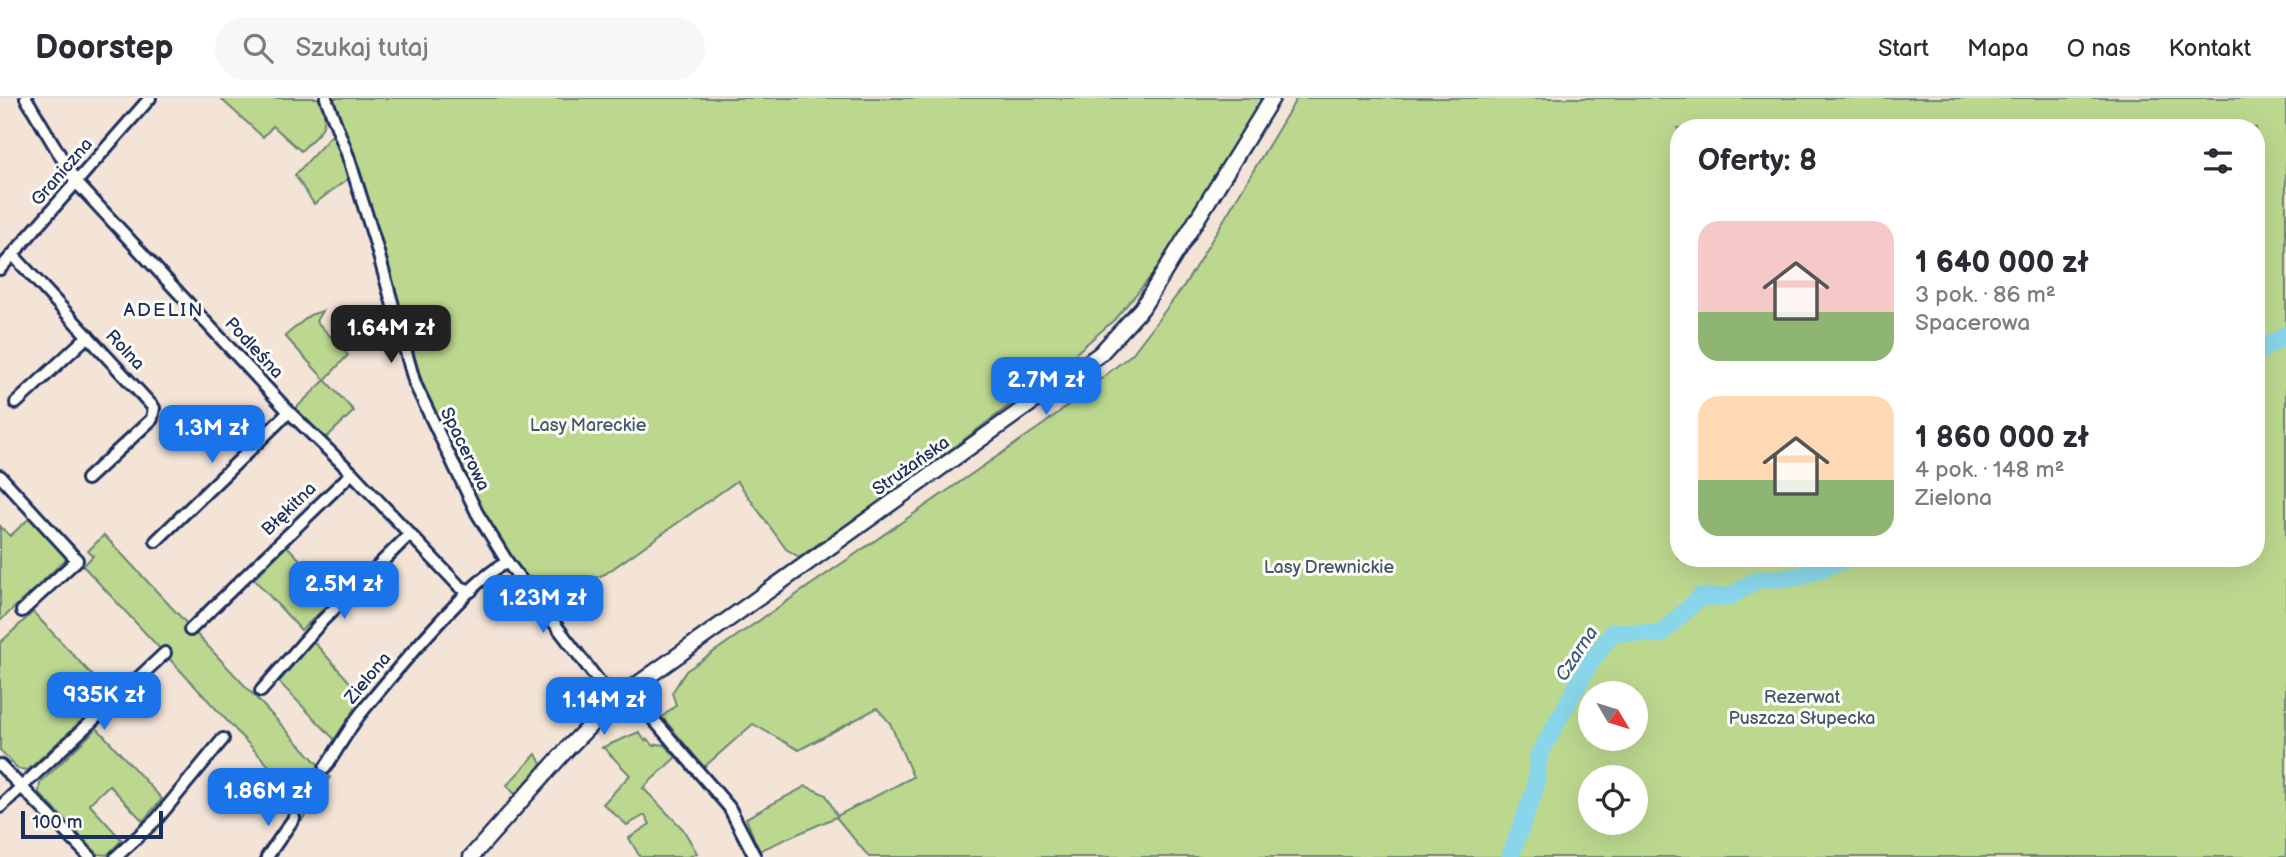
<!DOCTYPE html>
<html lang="pl">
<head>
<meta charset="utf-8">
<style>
  :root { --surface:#fff; --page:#f7f7f7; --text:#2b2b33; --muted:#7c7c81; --line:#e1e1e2; --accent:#1a73e8 }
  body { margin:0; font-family:"Balsamiq Sans",sans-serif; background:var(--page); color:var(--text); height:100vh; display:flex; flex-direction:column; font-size:26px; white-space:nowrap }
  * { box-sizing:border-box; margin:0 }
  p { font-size:23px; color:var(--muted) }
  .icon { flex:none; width:38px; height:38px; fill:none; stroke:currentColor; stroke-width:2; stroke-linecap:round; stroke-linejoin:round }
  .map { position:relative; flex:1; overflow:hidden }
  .details { position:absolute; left:1670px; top:21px; width:595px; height:448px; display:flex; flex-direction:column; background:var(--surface); border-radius:28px; box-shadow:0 7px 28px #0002 }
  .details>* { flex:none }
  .needle { width:46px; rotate:128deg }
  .fabs { position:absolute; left:1578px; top:583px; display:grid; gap:14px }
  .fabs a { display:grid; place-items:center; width:70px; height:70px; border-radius:50%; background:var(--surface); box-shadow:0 7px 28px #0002; font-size:35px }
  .scale { position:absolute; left:21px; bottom:18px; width:142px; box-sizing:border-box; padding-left:7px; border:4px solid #1b2f5e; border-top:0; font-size:19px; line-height:24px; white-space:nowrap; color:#1b2f5e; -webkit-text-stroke:5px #fdfcf7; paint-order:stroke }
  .price { position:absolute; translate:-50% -60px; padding:0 16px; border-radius:14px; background:var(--accent); color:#fff; font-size:23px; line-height:46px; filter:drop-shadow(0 2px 4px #0008) }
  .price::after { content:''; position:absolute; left:50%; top:42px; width:21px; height:16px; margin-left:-10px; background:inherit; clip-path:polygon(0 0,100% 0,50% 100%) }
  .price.current { background:#222; color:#fff }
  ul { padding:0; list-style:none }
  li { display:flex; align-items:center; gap:21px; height:175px; padding:0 28px }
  li span { display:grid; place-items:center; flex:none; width:196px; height:140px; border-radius:21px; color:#555 }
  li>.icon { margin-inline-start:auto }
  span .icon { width:84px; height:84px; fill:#fffc; stroke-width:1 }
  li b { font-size:30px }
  h2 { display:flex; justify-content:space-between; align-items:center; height:84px; padding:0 28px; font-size:30px }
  header { display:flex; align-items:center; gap:42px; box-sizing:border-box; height:98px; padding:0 35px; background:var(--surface); border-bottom:2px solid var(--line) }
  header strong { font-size:33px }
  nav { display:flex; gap:38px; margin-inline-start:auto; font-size:24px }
  .search { width:490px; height:63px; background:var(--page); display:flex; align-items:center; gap:18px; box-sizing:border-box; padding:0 24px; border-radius:38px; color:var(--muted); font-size:26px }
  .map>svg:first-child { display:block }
  .green { fill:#bcd88f; stroke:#6c8476; stroke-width:2; fill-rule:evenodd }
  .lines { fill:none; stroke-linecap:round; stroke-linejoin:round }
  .river { stroke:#89d5ea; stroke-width:18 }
  .street-casing { stroke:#1b2f5e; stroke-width:16 }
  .secondary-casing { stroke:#1b2f5e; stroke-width:19 }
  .street { stroke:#fdfcf7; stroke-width:10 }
  .secondary { stroke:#fdfcf7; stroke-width:14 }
  .labels { text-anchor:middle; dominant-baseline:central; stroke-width:6; stroke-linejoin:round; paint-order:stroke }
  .street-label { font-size:18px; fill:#1b2f5e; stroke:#fdfcf7 }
  .park-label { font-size:18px; fill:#43596a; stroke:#fdfcf7 }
  .neighbourhood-label { font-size:19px; letter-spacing:2px; fill:#1b2f5e; stroke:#fdfcf7 }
  .water-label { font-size:19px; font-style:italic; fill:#365881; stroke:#fdfcf7 }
</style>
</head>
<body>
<header>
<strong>Doorstep</strong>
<div class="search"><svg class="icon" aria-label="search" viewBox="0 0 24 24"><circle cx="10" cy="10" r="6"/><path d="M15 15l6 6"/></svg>Szukaj tutaj</div>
<nav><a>Start</a><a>Mapa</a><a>O nas</a><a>Kontakt</a></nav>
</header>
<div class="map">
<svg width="2286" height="759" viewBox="0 0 2286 759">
  <rect width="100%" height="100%" fill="#f3e4d7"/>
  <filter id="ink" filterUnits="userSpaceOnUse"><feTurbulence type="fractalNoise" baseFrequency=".0143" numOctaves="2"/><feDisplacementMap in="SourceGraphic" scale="14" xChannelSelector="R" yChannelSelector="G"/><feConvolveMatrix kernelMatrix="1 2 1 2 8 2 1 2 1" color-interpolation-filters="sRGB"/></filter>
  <g filter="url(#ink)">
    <g class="green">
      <path d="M 220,0 L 320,0 C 331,30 321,32 301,53 L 273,28 L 263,39 Z"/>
      <polygon points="330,0 1261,0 1252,32 1160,168 1114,222 1060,269 908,384 799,459 786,451 737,383 605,476 543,500 492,432 434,318 395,203 379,136"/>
      <path d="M 1297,0 L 2286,0 L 2286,759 L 869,759 L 836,719 L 759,753 L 746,720 L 806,688 L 826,697 L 837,718 L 913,679 L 890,625 L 877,610 L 799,652 L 753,626 L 704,669 L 662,619 L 676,607 L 672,595 L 686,573 L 1044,326 L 1132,256 L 1184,188 ZM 1678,30 L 2256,30 L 2256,460 L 1678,460 ZM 1636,595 L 1636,640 L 1591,640 L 1591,595 ZM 1636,679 L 1636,724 L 1591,724 L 1591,679 Z"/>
      <polygon points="331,38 335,39 349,80 314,106 295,77"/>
      <polygon points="322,213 316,223 348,257 325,282 354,313 325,341 295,311 325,282 285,238 310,217"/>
      <polygon points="32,418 66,454 66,461 0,523 0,428 10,438"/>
      <polygon points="104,437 330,679 302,722 290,711 298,699 83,468 93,458 88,453"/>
      <polygon points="287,448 336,500 301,532 254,481"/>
      <polygon points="33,514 110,596 28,672 18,671 0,652 0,545"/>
      <polygon points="313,543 364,600 335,642 279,584"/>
      <polygon points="97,630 162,701 143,723 109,687 89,706 122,742 107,757 98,756 39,695 40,685"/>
      <polygon points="639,634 645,643 647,641 654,648 657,646 665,647 676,659 643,690 683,731 697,755 689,759 640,759 629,740 650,726 645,717 627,727 603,706 630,677 604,650 601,650"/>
      <polygon points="536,656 541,666 537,677 516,698 507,687"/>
    </g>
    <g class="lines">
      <g class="river">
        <polyline points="2256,255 2286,237"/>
        <polyline points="1510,759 1535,691 1539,657 1588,568 1613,534 1661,536 1700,499 1729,499 1757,482 1799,479 1849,460"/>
      </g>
      <g class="street-casing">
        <g id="street">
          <polyline points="26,0 76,84 289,314 352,375 460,489 471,493"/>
          <polyline points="326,0 348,58 374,140 415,286 477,415 508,465 614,603"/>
          <polyline points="13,157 154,310 152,321 87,381"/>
          <polyline points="0,171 150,0"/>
          <polyline points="16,305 88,238"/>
          <polyline points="0,378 77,462 22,513"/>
          <polyline points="156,443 289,314"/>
          <polyline points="190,532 352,375"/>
          <polyline points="628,592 729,709 755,759"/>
          <polyline points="261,593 323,522 410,436"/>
          <polyline points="0,667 90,759"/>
          <path d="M 325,670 C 337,652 348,632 361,615 C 383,588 480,470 508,465"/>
          <polyline points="0,709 165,555"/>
          <polyline points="116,759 157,721 223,641"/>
          <polyline points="267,759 294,720"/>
        </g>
      </g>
      <g class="secondary-casing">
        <polyline id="secondary" points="471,759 568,650 614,603 1100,256 1142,210 1272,0"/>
      </g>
      <use href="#street" class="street"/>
      <use href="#secondary" class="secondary"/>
    </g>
  </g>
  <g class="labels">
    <g class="street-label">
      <text transform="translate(62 74) rotate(-49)">Graniczna</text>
      <text transform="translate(254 250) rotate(47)">Podleśna</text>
      <text transform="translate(125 252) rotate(47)">Rolna</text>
      <text transform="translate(465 351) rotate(64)">Spacerowa</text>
      <text transform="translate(911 368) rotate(-35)">Strużańska</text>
      <text transform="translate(289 411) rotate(-44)">Błękitna</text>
      <text transform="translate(368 580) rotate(-50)">Zielona</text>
    </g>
    <g class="park-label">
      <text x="588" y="327">Lasy Mareckie</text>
      <text x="1329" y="469">Lasy Drewnickie</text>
      <text x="1802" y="599">Rezerwat<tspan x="1802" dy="21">Puszcza Słupecka</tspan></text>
    </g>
    <g class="neighbourhood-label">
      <text x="164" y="212">ADELIN</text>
    </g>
    <g class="water-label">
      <text transform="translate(1577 556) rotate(-57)">Czarna</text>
    </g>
  </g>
</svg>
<div class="fabs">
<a><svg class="needle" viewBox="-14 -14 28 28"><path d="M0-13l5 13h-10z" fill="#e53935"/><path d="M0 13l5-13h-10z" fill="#7c7c81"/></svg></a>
<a><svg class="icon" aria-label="locate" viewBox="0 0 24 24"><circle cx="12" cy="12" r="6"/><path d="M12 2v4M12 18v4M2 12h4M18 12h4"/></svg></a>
</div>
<div class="scale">100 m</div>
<b class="price current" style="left:391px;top:267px">1.64M zł</b>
<b class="price" style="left:1046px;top:319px">2.7M zł</b>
<b class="price" style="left:212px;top:367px">1.3M zł</b>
<b class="price" style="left:344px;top:523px">2.5M zł</b>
<b class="price" style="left:543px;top:537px">1.23M zł</b>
<b class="price" style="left:104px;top:634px">935K zł</b>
<b class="price" style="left:604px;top:639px">1.14M zł</b>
<b class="price" style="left:268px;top:730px">1.86M zł</b>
<section class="details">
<h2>Oferty: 8<svg class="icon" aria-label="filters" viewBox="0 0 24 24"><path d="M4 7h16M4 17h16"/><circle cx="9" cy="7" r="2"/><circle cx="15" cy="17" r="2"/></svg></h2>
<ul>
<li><span style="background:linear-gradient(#f6c9c9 65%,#8fb573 0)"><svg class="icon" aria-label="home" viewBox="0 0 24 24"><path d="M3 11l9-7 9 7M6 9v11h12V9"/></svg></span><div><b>1 640 000 zł</b><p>3 pok. · 86 m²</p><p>Spacerowa</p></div></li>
<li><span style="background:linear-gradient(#ffd9b3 60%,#8fb573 0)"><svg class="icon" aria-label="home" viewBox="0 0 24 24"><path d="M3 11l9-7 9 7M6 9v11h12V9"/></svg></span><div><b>1 860 000 zł</b><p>4 pok. · 148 m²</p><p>Zielona</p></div></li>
</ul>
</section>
</div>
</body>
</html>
